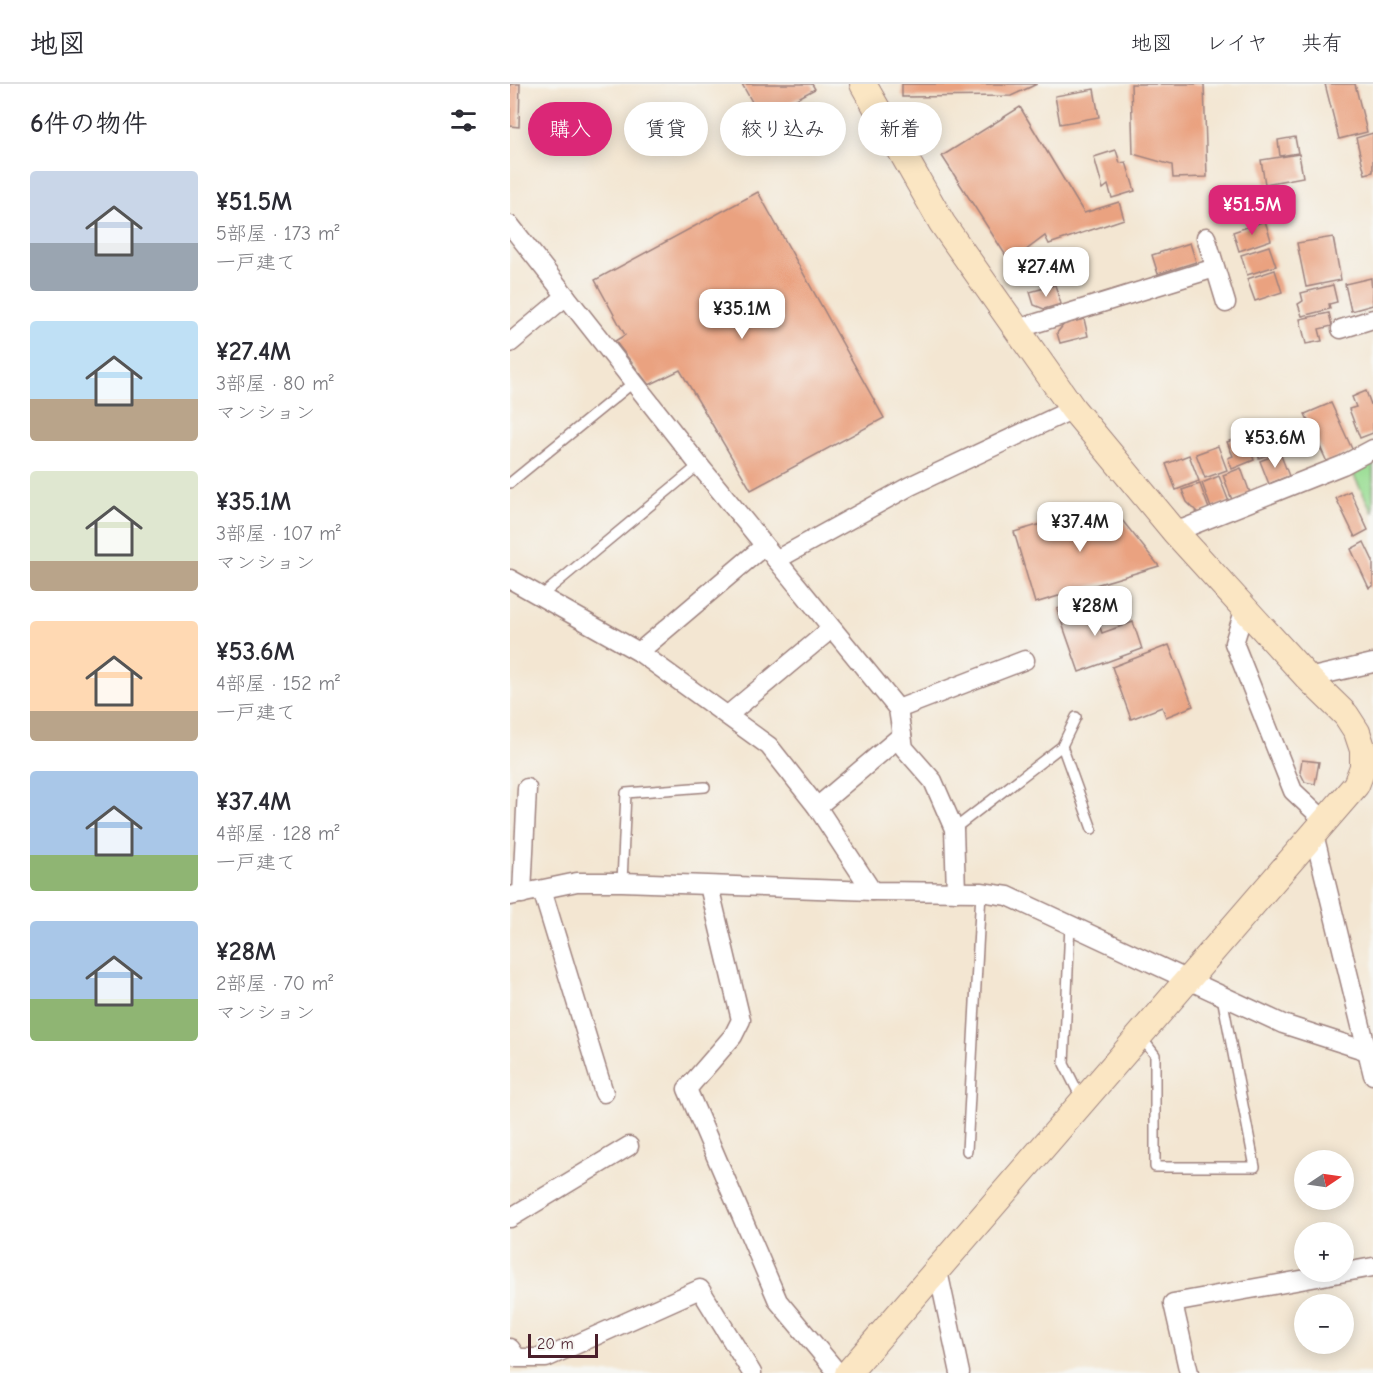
<!DOCTYPE html>
<html lang="ja">
<head>
<meta charset="utf-8">
<style>
  :root { --surface:#fff; --page:#f2f2f3; --text:#2b2b33; --muted:#7c7c81; --line:#e1e1e2; --accent:#db2777 }
  body { margin:0; font-family:"Comic Neue","Klee One",sans-serif; background:var(--page); color:var(--text); height:100vh; display:flex; flex-direction:column; font-size:22px; white-space:nowrap }
  * { box-sizing:border-box; margin:0 }
  p { font-size:20px; color:var(--muted) }
  .icon { flex:none; width:33px; height:33px; fill:none; stroke:currentColor; stroke-width:2; stroke-linecap:round; stroke-linejoin:round }
  .map { position:relative; flex:1; overflow:hidden }
  .drawer { display:flex; flex-direction:column; background:var(--surface); width:510px }
  .drawer>* { flex:none }
  .guide { position:absolute; left:18px; top:18px; width:570px; height:54px; display:flex; gap:12px }
  .needle { width:39px; rotate:77deg }
  .fabs { position:absolute; left:784px; top:1066px; display:grid; gap:12px }
  .fabs a { display:grid; place-items:center; width:60px; height:60px; border-radius:50%; background:var(--surface); box-shadow:0 3px 15px #0003; font-size:30px }
  .scale { position:absolute; left:18px; bottom:15px; width:70px; box-sizing:border-box; padding-left:6px; border:3px solid #4a1f2b; border-top:0; font-size:16px; line-height:21px; white-space:nowrap; color:#4a1f2b; -webkit-text-stroke:4px #f6f6f2; paint-order:stroke }
  .price { position:absolute; translate:-50% -51px; padding:0 14px; border-radius:12px; background:#fff; color:#222; font-size:20px; line-height:39px; filter:drop-shadow(0 2px 3px #0008) }
  .price::after { content:''; position:absolute; left:50%; top:36px; width:18px; height:14px; margin-left:-9px; background:inherit; clip-path:polygon(0 0,100% 0,50% 100%) }
  .price.on { background:var(--accent); color:#fff }
  ul { padding:0; list-style:none }
  li { display:flex; align-items:center; gap:18px; height:150px; padding:0 30px }
  li span { display:grid; place-items:center; flex:none; width:168px; height:120px; border-radius:6px; color:#555 }
  li>.icon { margin-inline-start:auto }
  span .icon { width:72px; height:72px; fill:#fffc; stroke-width:1 }
  li b { font-size:26px }
  h2 { display:flex; justify-content:space-between; align-items:center; height:72px; padding:0 30px; font-size:26px }
  .pill { padding:0 21px; border-radius:27px; background:var(--surface); box-shadow:0 3px 15px #0003; font-size:21px; line-height:54px }
  .pill.on { background:var(--accent); color:#fff }
  header { display:flex; align-items:center; gap:36px; box-sizing:border-box; height:84px; padding:0 30px; background:var(--surface); border-bottom:2px solid var(--line) }
  header strong { font-size:28px }
  nav { display:flex; gap:33px; margin-inline-start:auto; font-size:21px }
  main { display:flex; flex:1; min-height:0 }
  .map>svg:first-child { display:block }
  .green { fill:#9bde95; stroke:#727e60; stroke-width:1.5 }
  .building { fill:#eaa280 }
  .lines { fill:none; stroke-linecap:round; stroke-linejoin:round }
  .lane-casing { stroke:#9e827e; stroke-width:12 }
  .street-casing { stroke:#9e827e; stroke-width:21 }
  .secondary-casing { stroke:#9e827e; stroke-width:28 }
  .lane { stroke:#fff; stroke-width:9 }
  .street { stroke:#fff; stroke-width:18 }
  .secondary { stroke:#fbe6c3; stroke-width:26 }
</style>
</head>
<body>
<header>
<strong>地図</strong>
<nav><a>地図</a><a>レイヤ</a><a>共有</a></nav>
</header>
<main>
<section class="drawer">
<h2>6件の物件<svg class="icon" aria-label="filters" viewBox="0 0 24 24"><path d="M4 7h16M4 17h16"/><circle cx="9" cy="7" r="2"/><circle cx="15" cy="17" r="2"/></svg></h2>
<ul>
<li><span style="background:linear-gradient(#c9d6e8 60%,#9aa5b1 0)"><svg class="icon" aria-label="home" viewBox="0 0 24 24"><path d="M3 11l9-7 9 7M6 9v11h12V9"/></svg></span><div><b>¥51.5M</b><p>5部屋 · 173 m²</p><p>一戸建て</p></div></li>
<li><span style="background:linear-gradient(#bfe0f5 65%,#b9a48a 0)"><svg class="icon" aria-label="home" viewBox="0 0 24 24"><path d="M3 11l9-7 9 7M6 9v11h12V9"/></svg></span><div><b>¥27.4M</b><p>3部屋 · 80 m²</p><p>マンション</p></div></li>
<li><span style="background:linear-gradient(#dfe7d0 75%,#b9a48a 0)"><svg class="icon" aria-label="home" viewBox="0 0 24 24"><path d="M3 11l9-7 9 7M6 9v11h12V9"/></svg></span><div><b>¥35.1M</b><p>3部屋 · 107 m²</p><p>マンション</p></div></li>
<li><span style="background:linear-gradient(#ffd9b3 75%,#b9a48a 0)"><svg class="icon" aria-label="home" viewBox="0 0 24 24"><path d="M3 11l9-7 9 7M6 9v11h12V9"/></svg></span><div><b>¥53.6M</b><p>4部屋 · 152 m²</p><p>一戸建て</p></div></li>
<li><span style="background:linear-gradient(#a9c7e8 70%,#8fb573 0)"><svg class="icon" aria-label="home" viewBox="0 0 24 24"><path d="M3 11l9-7 9 7M6 9v11h12V9"/></svg></span><div><b>¥37.4M</b><p>4部屋 · 128 m²</p><p>一戸建て</p></div></li>
<li><span style="background:linear-gradient(#a9c7e8 65%,#8fb573 0)"><svg class="icon" aria-label="home" viewBox="0 0 24 24"><path d="M3 11l9-7 9 7M6 9v11h12V9"/></svg></span><div><b>¥28M</b><p>2部屋 · 70 m²</p><p>マンション</p></div></li>
</ul>
</section>
<div class="map">
<svg width="863" height="1289" viewBox="0 0 863 1289">
  <rect width="100%" height="100%" fill="#f6f6f2"/>
  <filter id="ink" filterUnits="userSpaceOnUse"><feTurbulence type="fractalNoise" baseFrequency=".0167" numOctaves="2"/><feDisplacementMap in="SourceGraphic" scale="12" xChannelSelector="R" yChannelSelector="G"/><feConvolveMatrix kernelMatrix="1 2 1 2 8 2 1 2 1" color-interpolation-filters="sRGB"/></filter>
  <filter id="wash" filterUnits="userSpaceOnUse"><feTurbulence type="fractalNoise" baseFrequency=".008" numOctaves="4" result="noise"/><feDisplacementMap in="SourceGraphic" scale="24" xChannelSelector="R" yChannelSelector="G"/><feGaussianBlur stdDeviation="1.35" result="paint"/><feColorMatrix in="noise" values="0 0 0 0 0 0 0 0 0 0 0 0 0 0 0 0 0 1.4 0 .05"/><feComposite in="paint" operator="in"/></filter>
  <g filter="url(#wash)">
    <rect width="100%" height="100%" fill="#f3e6d2"/>
    <polygon class="green" points="863,373 863,429 840,384"/>
    <g id="blocks">
      <g class="building">
        <polygon points="0,0 10,0 9,43 0,42"/>
        <polygon points="232,0 302,0 305,5 251,34"/>
        <polygon points="392,0 527,0 501,12 392,13"/>
        <polygon points="621,0 694,0 697,93 663,94 662,81 623,70"/>
        <polygon points="815,0 845,0 857,48 829,55"/>
        <polygon points="584,5 589,33 550,40 545,12"/>
        <polygon points="510,23 574,129 609,118 614,135 539,160 535,152 500,178 432,72"/>
        <polygon points="863,49 863,88 855,90 846,54"/>
        <polygon points="785,53 788,69 770,72 768,56"/>
        <polygon points="606,66 610,79 616,78 625,107 602,114 598,101 593,105 584,73"/>
        <polygon points="789,70 793,93 755,100 751,76"/>
        <polygon points="248,108 374,334 241,406 170,286 139,301 105,257 115,251 85,196"/>
        <polygon points="755,137 761,156 729,167 723,148"/>
        <polygon points="823,153 831,196 796,203 787,159"/>
        <polygon points="680,159 686,178 648,190 642,171"/>
        <polygon points="759,162 766,182 737,191 731,171"/>
        <polygon points="765,186 772,208 745,217 737,195"/>
        <polygon points="861,194 863,221 841,227 835,200"/>
        <polygon points="545,201 551,220 534,225 524,221 520,208"/>
        <polygon points="823,201 827,218 819,220 820,225 792,232 788,220 793,217 791,209"/>
        <polygon points="819,229 822,242 809,245 812,257 796,260 790,235"/>
        <polygon points="574,235 578,252 550,259 547,249 554,240"/>
        <polygon points="856,307 863,326 863,349 850,354 839,325 846,323 842,313"/>
        <polygon points="821,319 843,367 817,378 795,330"/>
        <polygon points="760,342 769,367 749,374 741,349"/>
        <polygon points="735,351 744,376 722,385 718,374 723,372 717,358"/>
        <polygon points="708,362 717,386 695,394 686,370"/>
        <polygon points="770,369 779,392 759,400 750,377"/>
        <polygon points="679,371 689,397 666,406 656,380"/>
        <polygon points="731,384 740,409 722,416 713,391"/>
        <polygon points="709,392 719,418 701,424 692,399"/>
        <polygon points="690,400 699,425 688,429 677,418 672,406"/>
        <polygon points="840,407 858,446 845,453 826,414"/>
        <polygon points="599,420 649,482 525,519 504,448"/>
        <polygon points="854,458 863,477 863,502 859,504 841,465"/>
        <polygon points="580,515 592,549 623,538 632,565 569,588 547,525"/>
        <polygon points="659,561 683,622 656,633 652,623 621,635 602,583"/>
        <polygon points="792,676 809,678 805,700 795,698 790,688"/>
      </g>
    </g>
  </g>
  <g filter="url(#ink)">
    <use href="#blocks" fill-opacity="0" stroke="#9e827e" stroke-width="1.5"/>
    <g class="lines">
      <g class="lane-casing">
        <g id="lane">
          <polyline points="0,399 124,298"/>
          <polyline points="31,512 189,381"/>
          <polyline points="552,662 582,745"/>
          <polyline points="444,745 552,662 566,633"/>
          <polyline points="112,798 116,709 195,703"/>
          <polyline points="560,840 554,980 572,1016"/>
          <polyline points="631,953 645,971 645,1083 745,1083 712,913"/>
          <polyline points="457,1067 471,808"/>
        </g>
      </g>
      <g class="street-casing">
        <g id="street">
          <polyline points="0,141 189,381 388,625 394,664 423,697 444,745 446,808"/>
          <polyline points="696,153 716,219"/>
          <polyline points="831,245 863,235"/>
          <polyline points="504,246 705,184"/>
          <polyline points="0,259 56,212"/>
          <polyline points="665,448 833,381 863,365"/>
          <polyline points="266,476 400,402 563,325"/>
          <polyline points="0,495 129,568 259,662 307,723 362,807"/>
          <polyline points="735,524 724,559 783,707 815,737"/>
          <polyline points="129,568 254,462"/>
          <polyline points="798,594 863,579"/>
          <polyline points="388,625 515,576"/>
          <polyline points="218,631 321,545"/>
          <polyline points="307,723 392,651"/>
          <polyline points="804,750 863,991"/>
          <polyline points="199,802 231,936 223,952 177,1005 268,1217 328,1289"/>
          <polyline points="32,806 94,1009"/>
          <polyline points="12,810 17,704"/>
          <polyline points="0,812 67,798 112,798 362,807 471,808 498,812 773,940 863,969"/>
          <polyline points="0,1134 119,1062"/>
          <polyline points="428,1187 450,1289"/>
          <polyline points="0,1264 7,1274 36,1274 190,1205 242,1289"/>
          <polyline points="679,1289 663,1219 863,1183"/>
        </g>
      </g>
      <g class="secondary-casing">
        <polyline id="secondary" points="338,1289 846,701 853,683 853,666 847,648 836,631 798,594 665,448 563,325 432,139 353,0"/>
      </g>
      <use href="#lane" class="lane"/>
      <use href="#street" class="street"/>
      <use href="#secondary" class="secondary"/>
    </g>
  </g>
</svg>
<div class="fabs">
<a><svg class="needle" viewBox="-14 -14 28 28"><path d="M0-13l5 13h-10z" fill="#e53935"/><path d="M0 13l5-13h-10z" fill="#7c7c81"/></svg></a>
<a>+</a>
<a>−</a>
</div>
<div class="scale">20 m</div>
<b class="price on" style="left:742px;top:152px">¥51.5M</b>
<b class="price" style="left:536px;top:214px">¥27.4M</b>
<b class="price" style="left:232px;top:256px">¥35.1M</b>
<b class="price" style="left:765px;top:385px">¥53.6M</b>
<b class="price" style="left:570px;top:469px">¥37.4M</b>
<b class="price" style="left:585px;top:553px">¥28M</b>
<div class="guide">
<a class="pill on">購入</a>
<a class="pill">賃貸</a>
<a class="pill">絞り込み</a>
<a class="pill">新着</a>
</div>
</div>
</main>
</body>
</html>
